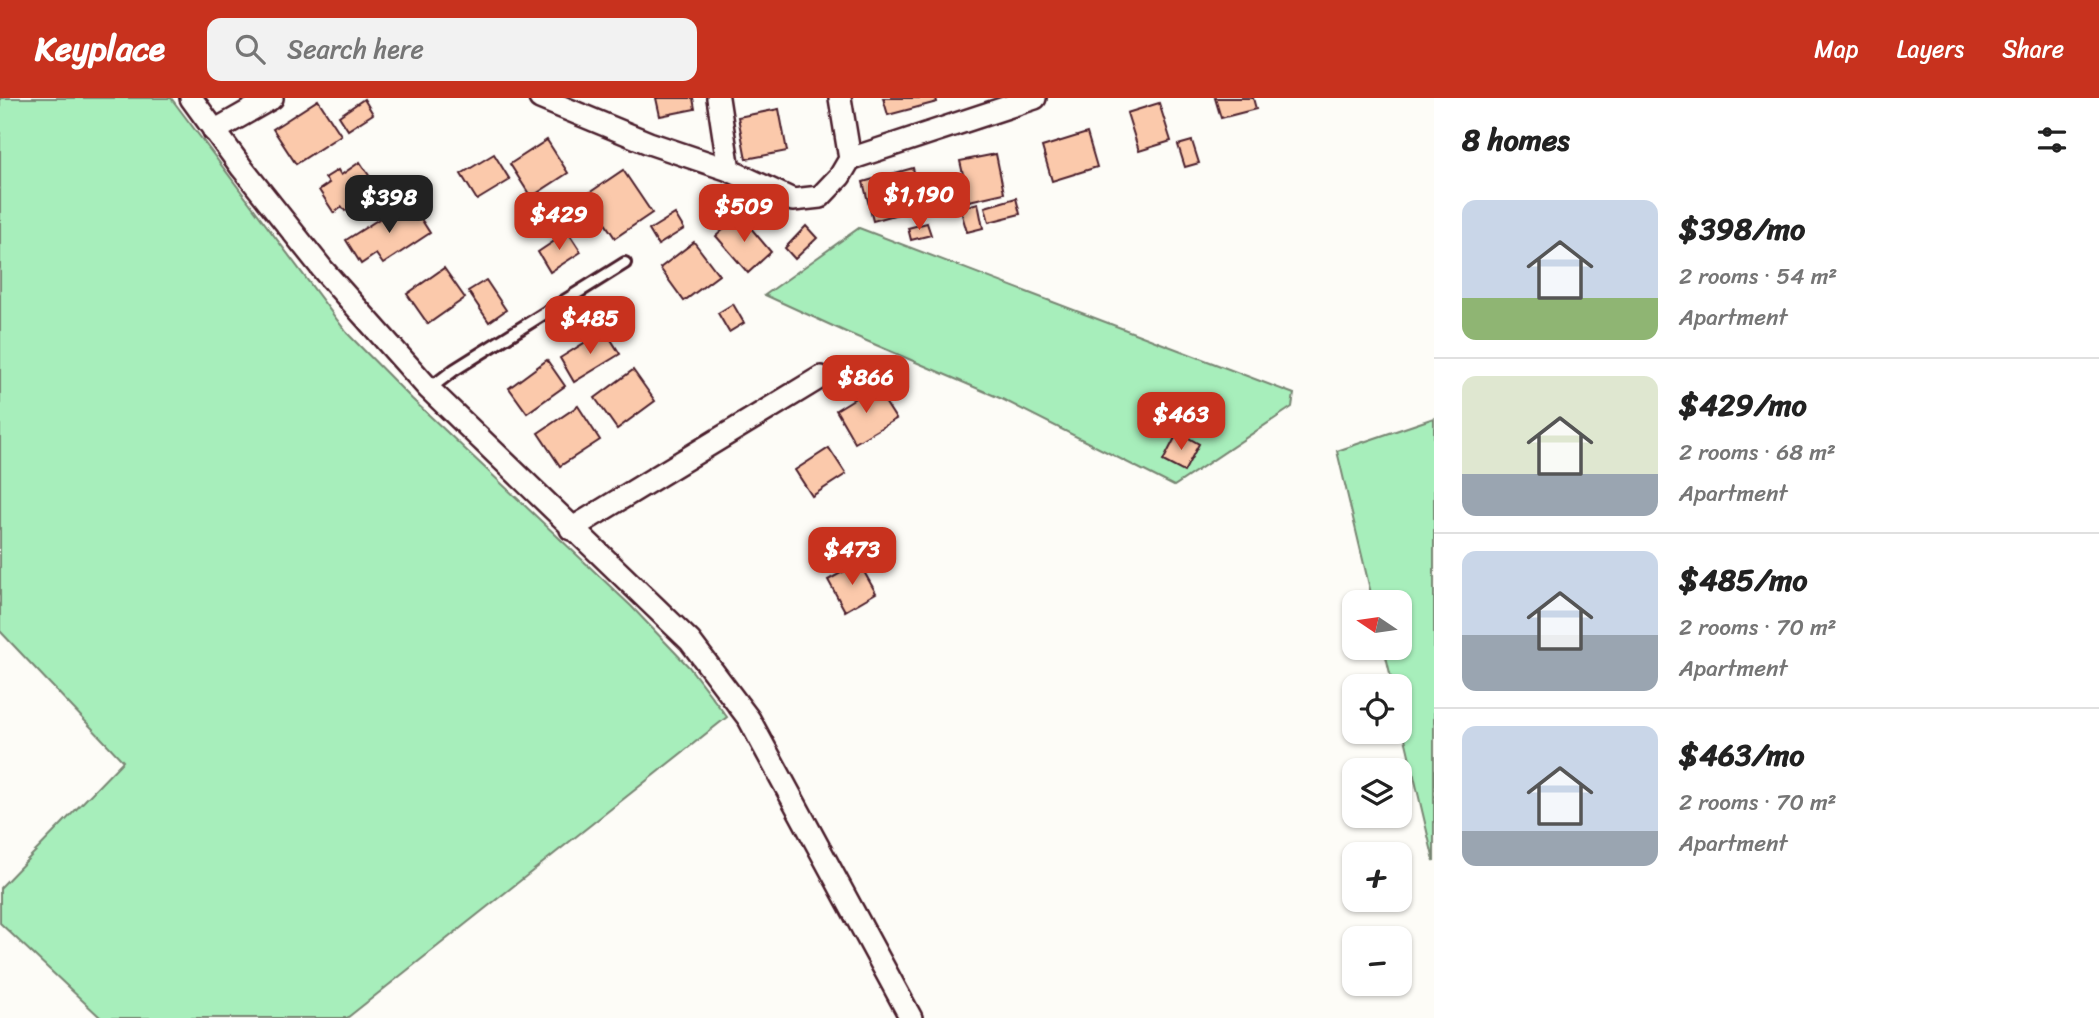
<!DOCTYPE html>
<html lang="en">
<head>
<meta charset="utf-8">
<style>
  :root { --surface:#fff; --page:#f2f2f2; --text:#222; --muted:#767676; --line:#e0e0e0; --accent:#c8321e }
  body { margin:0; font-family:Sriracha,sans-serif; background:var(--page); color:var(--text); height:100vh; display:flex; flex-direction:column; font-size:26px; white-space:nowrap }
  * { box-sizing:border-box; margin:0 }
  p { font-size:23px; color:var(--muted) }
  .icon { flex:none; width:38px; height:38px; fill:none; stroke:currentColor; stroke-width:2; stroke-linecap:round; stroke-linejoin:round }
  .map { position:relative; flex:1; overflow:hidden }
  .panel { display:flex; flex-direction:column; background:var(--surface); width:665px }
  .panel>* { flex:none }
  .needle { width:46px; rotate:283deg }
  .fabs { position:absolute; left:1342px; top:492px; display:grid; gap:14px }
  .fabs a { display:grid; place-items:center; width:70px; height:70px; border-radius:14px; background:var(--surface); box-shadow:0 2px 5px #0004; font-size:35px }
  .price { position:absolute; translate:-50% -60px; padding:0 16px; border-radius:14px; background:var(--accent); color:#fff; font-size:23px; line-height:46px; filter:drop-shadow(0 2px 4px #0008) }
  .price::after { content:''; position:absolute; left:50%; top:42px; width:21px; height:16px; margin-left:-10px; background:inherit; clip-path:polygon(0 0,100% 0,50% 100%) }
  .price.current { background:#222; color:#fff }
  ul { padding:0; list-style:none }
  li { display:flex; align-items:center; gap:21px; height:175px; padding:0 28px }
  li+li { border-top:2px solid var(--line) }
  li span { display:grid; place-items:center; flex:none; width:196px; height:140px; border-radius:14px; color:#555 }
  li>.icon { margin-inline-start:auto }
  span .icon { width:84px; height:84px; fill:#fffc; stroke-width:1 }
  li b { font-size:30px }
  h2 { display:flex; justify-content:space-between; align-items:center; height:84px; padding:0 28px; font-size:30px }
  header { display:flex; align-items:center; gap:42px; box-sizing:border-box; height:98px; padding:0 35px; background:var(--accent); color:#fff }
  header strong { font-size:33px }
  nav { display:flex; gap:38px; margin-inline-start:auto; font-size:24px }
  .search { width:490px; height:63px; background:var(--page); display:flex; align-items:center; gap:18px; box-sizing:border-box; padding:0 24px; border-radius:14px; color:var(--muted); font-size:26px }
  main { display:flex; flex:1; min-height:0 }
  .map>svg:first-child { display:block }
  .green { fill:#a7eebb; stroke:#788673; stroke-width:2 }
  .building { fill:#fbc9ab; stroke:#4a1f2b; stroke-width:2 }
  .lines { fill:none; stroke-linecap:round; stroke-linejoin:round }
  .lane-casing { stroke:#4a1f2b; stroke-width:16 }
  .street-casing { stroke:#4a1f2b; stroke-width:26 }
  .lane { stroke:#fdfcf7; stroke-width:10 }
  .street { stroke:#fdfcf7; stroke-width:21 }
</style>
</head>
<body>
<header>
<strong>Keyplace</strong>
<div class="search"><svg class="icon" aria-label="search" viewBox="0 0 24 24"><circle cx="10" cy="10" r="6"/><path d="M15 15l6 6"/></svg>Search here</div>
<nav><a>Map</a><a>Layers</a><a>Share</a></nav>
</header>
<main>
<div class="map">
<svg width="1434" height="920" viewBox="0 0 1434 920">
  <rect width="100%" height="100%" fill="#fdfcf7"/>
  <filter id="ink" filterUnits="userSpaceOnUse"><feTurbulence type="fractalNoise" baseFrequency=".0143" numOctaves="2"/><feDisplacementMap in="SourceGraphic" scale="14" xChannelSelector="R" yChannelSelector="G"/><feConvolveMatrix kernelMatrix="1 2 1 2 8 2 1 2 1" color-interpolation-filters="sRGB"/></filter>
  <g filter="url(#ink)">
    <g class="green">
      <polygon points="0,0 171,0 347,235 412,301 631,508 689,569 727,619 347,920 101,920 0,825 0,790 123,663 0,533"/>
      <polygon points="859,130 1294,296 1292,309 1174,388 1002,301 848,235 765,197"/>
      <polygon points="1434,320 1434,763 1400,619 1400,588 1393,588 1384,550 1400,550 1400,504 1373,504 1337,353"/>
    </g>
    <g class="building">
      <polygon points="656,0 693,0 695,11 660,18"/>
      <polygon points="883,0 936,0 937,4 888,17"/>
      <polygon points="1215,0 1253,0 1256,11 1221,20"/>
      <polygon points="364,1 373,16 348,32 339,18"/>
      <polygon points="318,2 341,37 296,66 273,31"/>
      <polygon points="1159,5 1171,43 1139,53 1127,15"/>
      <polygon points="779,11 787,53 746,61 738,19"/>
      <polygon points="1087,35 1097,69 1052,83 1042,49"/>
      <polygon points="547,42 568,75 531,99 510,66"/>
      <polygon points="1192,43 1199,65 1185,69 1178,47"/>
      <polygon points="494,56 510,82 477,102 461,76"/>
      <polygon points="996,56 1004,95 969,103 960,63"/>
      <polygon points="360,64 378,91 345,113 342,109 334,115 319,92 329,85 325,80 338,72 341,77"/>
      <polygon points="913,70 923,109 873,123 863,84"/>
      <polygon points="623,72 652,115 615,140 586,97"/>
      <polygon points="1016,100 1020,116 989,124 985,109"/>
      <polygon points="409,102 430,135 383,166 376,156 361,166 346,142"/>
      <polygon points="978,105 983,130 967,134 960,110"/>
      <polygon points="675,116 684,131 658,147 649,132"/>
      <polygon points="740,117 771,154 748,175 716,138"/>
      <polygon points="927,125 931,137 911,142 908,130"/>
      <polygon points="806,128 817,140 795,161 785,150"/>
      <polygon points="568,134 581,154 550,174 538,154"/>
      <polygon points="694,144 719,177 684,203 660,170"/>
      <polygon points="444,170 465,200 428,226 407,196"/>
      <polygon points="486,182 506,212 489,224 468,193"/>
      <polygon points="733,206 744,225 729,234 718,215"/>
      <polygon points="605,232 620,256 574,284 560,260"/>
      <polygon points="547,262 565,288 527,315 509,290"/>
      <polygon points="633,272 655,303 617,331 595,300"/>
      <polygon points="875,288 896,321 855,345 836,312"/>
      <polygon points="578,308 600,342 560,368 538,335"/>
      <polygon points="1178,334 1199,346 1184,374 1163,363"/>
      <polygon points="829,350 846,376 812,398 795,372"/>
      <polygon points="859,465 876,495 845,513 828,482"/>
    </g>
    <g class="lines">
      <g class="lane-casing">
        <polyline id="lane" points="429,291 454,272 625,165"/>
      </g>
      <g class="street-casing">
        <g id="street">
          <polyline points="191,0 242,70 324,173 429,291 690,543 749,621 911,920"/>
          <polyline points="540,0 649,45 729,72 793,102 820,99 840,78 850,61 840,0"/>
          <polyline points="718,0 729,72"/>
          <polyline points="214,33 272,0"/>
          <polyline points="850,61 1035,0"/>
          <polyline points="571,431 821,279"/>
        </g>
      </g>
      <use href="#lane" class="lane"/>
      <use href="#street" class="street"/>
    </g>
  </g>
</svg>
<div class="fabs">
<a><svg class="needle" viewBox="-14 -14 28 28"><path d="M0-13l5 13h-10z" fill="#e53935"/><path d="M0 13l5-13h-10z" fill="#767676"/></svg></a>
<a><svg class="icon" aria-label="locate" viewBox="0 0 24 24"><circle cx="12" cy="12" r="6"/><path d="M12 2v4M12 18v4M2 12h4M18 12h4"/></svg></a>
<a><svg class="icon" aria-label="layers" viewBox="0 0 24 24"><path d="M12 4l9 5-9 5-9-5zM3 14l9 5 9-5"/></svg></a>
<a>+</a>
<a>−</a>
</div>
<b class="price" style="left:919px;top:134px">$1,190</b>
<b class="price current" style="left:389px;top:137px">$398</b>
<b class="price" style="left:744px;top:146px">$509</b>
<b class="price" style="left:559px;top:154px">$429</b>
<b class="price" style="left:590px;top:258px">$485</b>
<b class="price" style="left:866px;top:317px">$866</b>
<b class="price" style="left:1181px;top:354px">$463</b>
<b class="price" style="left:852px;top:489px">$473</b>
</div>
<section class="panel">
<h2>8 homes<svg class="icon" aria-label="filters" viewBox="0 0 24 24"><path d="M4 7h16M4 17h16"/><circle cx="9" cy="7" r="2"/><circle cx="15" cy="17" r="2"/></svg></h2>
<ul>
<li><span style="background:linear-gradient(#c9d6e8 70%,#8fb573 0)"><svg class="icon" aria-label="home" viewBox="0 0 24 24"><path d="M3 11l9-7 9 7M6 9v11h12V9"/></svg></span><div><b>$398/mo</b><p>2 rooms · 54 m²</p><p>Apartment</p></div></li>
<li><span style="background:linear-gradient(#dfe7d0 70%,#9aa5b1 0)"><svg class="icon" aria-label="home" viewBox="0 0 24 24"><path d="M3 11l9-7 9 7M6 9v11h12V9"/></svg></span><div><b>$429/mo</b><p>2 rooms · 68 m²</p><p>Apartment</p></div></li>
<li><span style="background:linear-gradient(#c9d6e8 60%,#9aa5b1 0)"><svg class="icon" aria-label="home" viewBox="0 0 24 24"><path d="M3 11l9-7 9 7M6 9v11h12V9"/></svg></span><div><b>$485/mo</b><p>2 rooms · 70 m²</p><p>Apartment</p></div></li>
<li><span style="background:linear-gradient(#c9d6e8 75%,#9aa5b1 0)"><svg class="icon" aria-label="home" viewBox="0 0 24 24"><path d="M3 11l9-7 9 7M6 9v11h12V9"/></svg></span><div><b>$463/mo</b><p>2 rooms · 70 m²</p><p>Apartment</p></div></li>
</ul>
</section>
</main>
</body>
</html>
